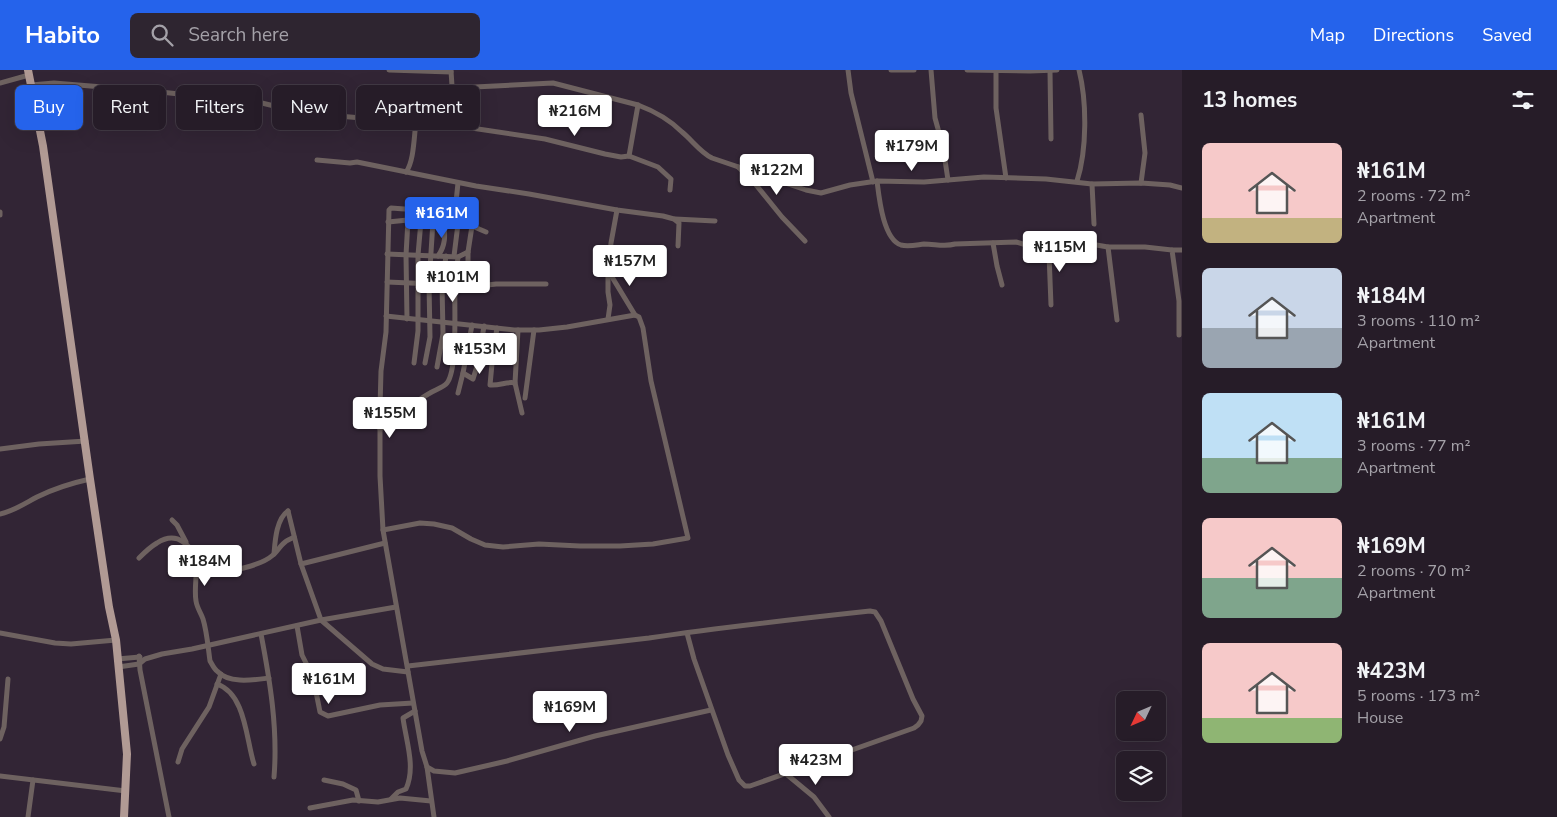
<!DOCTYPE html>
<html lang="en">
<head>
<meta charset="utf-8">
<style>
  :root { --surface:#261c28; --page:#2e2530; --text:#f1f3f6; --muted:#a4a1a8; --line:#423a45; --accent:#2563eb }
  body { margin:0; font-family:"Nunito Sans",sans-serif; background:var(--page); color:var(--text); height:100vh; display:flex; flex-direction:column; font-size:19px; white-space:nowrap }
  * { box-sizing:border-box; margin:0 }
  p { font-size:16px; color:var(--muted) }
  .icon { flex:none; width:28px; height:28px; fill:none; stroke:currentColor; stroke-width:2; stroke-linecap:round; stroke-linejoin:round }
  .map { position:relative; flex:1; overflow:hidden }
  .panel { display:flex; flex-direction:column; background:var(--surface); width:375px }
  .panel>* { flex:none }
  .banner { position:absolute; left:15px; top:15px; width:475px; height:45px; display:flex; gap:10px }
  .needle { width:32px; rotate:226deg }
  .controls { position:absolute; left:1116px; top:621px; display:grid; gap:10px }
  .controls a { display:grid; place-items:center; width:50px; height:50px; border-radius:8px; background:var(--surface); box-shadow:0 5px 20px #0002,0 0 0 1px var(--line); font-size:25px }
  .price { position:absolute; translate:-50% -42px; padding:0 11px; border-radius:5px; background:#fff; color:#222; font-size:16px; line-height:32px; filter:drop-shadow(0 1px 2px #0008) }
  .price::after { content:''; position:absolute; left:50%; top:30px; width:15px; height:11px; margin-left:-8px; background:inherit; clip-path:polygon(0 0,100% 0,50% 100%) }
  .price.selected { background:var(--accent); color:#fff }
  ul { padding:0; list-style:none }
  li { display:flex; align-items:center; gap:15px; height:125px; padding:0 20px }
  li span { display:grid; place-items:center; flex:none; width:140px; height:100px; border-radius:8px; color:#555 }
  li>.icon { margin-inline-start:auto }
  span .icon { width:60px; height:60px; fill:#fffc; stroke-width:1 }
  li b { font-size:21px }
  h2 { display:flex; justify-content:space-between; align-items:center; height:60px; padding:0 20px; font-size:21px }
  .chip { padding:0 18px; border-radius:8px; background:var(--surface); box-shadow:0 5px 20px #0002,0 0 0 1px var(--line); font-size:18px; line-height:45px }
  .chip.selected { background:var(--accent); color:#fff }
  header { display:flex; align-items:center; gap:30px; box-sizing:border-box; height:70px; padding:0 25px; background:var(--accent); color:#fff }
  header strong { font-size:24px }
  nav { display:flex; gap:28px; margin-inline-start:auto; font-size:18px }
  .search { width:350px; height:45px; background:var(--page); display:flex; align-items:center; gap:12px; box-sizing:border-box; padding:0 18px; border-radius:8px; color:var(--muted); font-size:19px }
  main { display:flex; flex:1; min-height:0 }
  .map>svg:first-child { display:block }
  .lines { fill:none; stroke-linecap:round; stroke-linejoin:round }
  .street { stroke:#6e6260; stroke-width:5 }
  .primary { stroke:#b19a94; stroke-width:8 }
</style>
</head>
<body>
<header>
<strong>Habito</strong>
<div class="search"><svg class="icon" aria-label="search" viewBox="0 0 24 24"><circle cx="10" cy="10" r="6"/><path d="M15 15l6 6"/></svg>Search here</div>
<nav><a>Map</a><a>Directions</a><a>Saved</a></nav>
</header>
<main>
<div class="map">
<svg width="1182" height="747" viewBox="0 0 1182 747">
  <rect width="100%" height="100%" fill="#322535"/>
  <g class="lines">
    <g class="street">
      <polyline points="389,0 451,2"/>
      <polyline points="848,0 851,23 873,112"/>
      <polyline points="891,0 914,0"/>
      <polyline points="931,0 935,48 943,77 948,110"/>
      <polyline points="967,0 1030,1 1057,0"/>
      <polyline points="996,1 996,38 1006,108"/>
      <polyline points="1050,1 1051,69"/>
      <polyline points="0,13 29,5"/>
      <polyline points="31,15 54,13 151,21 198,26 245,29 291,40 314,44 458,56 545,69 605,84 621,87 629,86 658,97 671,109 670,120"/>
      <path d="M 454,18 L 553,13 L 638,35 C 654,41 670,50 682,62 C 692,70 700,82 712,88 L 806,120 L 821,123 L 850,115 L 877,111 L 924,112 L 984,107 L 1046,109 L 1092,114 L 1141,113 L 1170,115 L 1182,118"/>
      <polyline points="1141,45 1145,83 1141,113"/>
      <path d="M 446,56 C 455,37 452,20 451,0"/>
      <polyline points="629,86 638,35"/>
      <polyline points="317,90 350,93 357,92 476,116 529,124 617,140 663,146 674,149 679,153 678,176"/>
      <polyline points="738,97 752,110 782,147 805,171"/>
      <path d="M 406,102 C 414,92 414,66 416,52"/>
      <path d="M 877,111 C 879,127 883,169 901,175 C 908,177 916,175 924,174 C 935,174 945,177 955,174 L 1016,172 L 1036,178 L 1058,173 L 1085,173 L 1108,177 L 1145,177 L 1172,180 L 1179,231 L 1179,265"/>
      <path d="M 1077,111 C 1087,80 1087,32 1079,0"/>
      <polyline points="1092,114 1094,154"/>
      <polyline points="0,142 0,145"/>
      <polyline points="675,149 715,151"/>
      <polyline points="388,152 408,150 433,151 472,156 486,162"/>
      <polyline points="993,173 997,196 1002,215"/>
      <polyline points="1047,175 1049,184 1051,235"/>
      <polyline points="1108,177 1117,250"/>
      <polyline points="1172,180 1182,180"/>
      <polyline points="387,184 458,187 468,182"/>
      <path d="M 438,186 C 446,175 445,165 444,152"/>
      <polyline points="454,186 458,154"/>
      <polyline points="609,202 635,245"/>
      <polyline points="387,212 479,216 496,214 546,214"/>
      <polyline points="468,215 468,182 472,156"/>
      <polyline points="407,249 406,185 408,150"/>
      <polyline points="608,249 610,235 608,222 608,205 611,173 617,140"/>
      <path d="M 497,258 L 493,283 L 490,315 C 500,316 507,311 515,313"/>
      <polyline points="518,260 515,313 522,343"/>
      <polyline points="414,293 418,261 418,185 421,151"/>
      <polyline points="425,293 430,267 429,214 433,151"/>
      <polyline points="437,297 443,264 442,214 446,186"/>
      <polyline points="463,303 473,309 478,293 484,256"/>
      <polyline points="458,323 463,303 472,255"/>
      <polyline points="525,328 534,260"/>
      <path d="M 380,359 C 398,348 412,333 430,323 C 435,320 444,317 447,313 C 458,299 454,237 455,217 C 455,207 457,197 458,187"/>
      <polyline points="0,379 39,374 86,371"/>
      <polyline points="288,441 301,494 321,550 372,594 383,599 408,602"/>
      <path d="M 0,444 C 14,441 24,434 37,427 C 53,419 72,413 90,409"/>
      <polyline points="172,450 177,455 186,472"/>
      <polyline points="383,460 420,453 434,454 452,458 471,469 485,475 503,477 539,474 580,476 620,476 653,474 688,468 651,311 643,258 639,247 635,245 567,257 539,260 514,260 386,246"/>
      <path d="M 193,481 C 198,488 205,497 213,500 C 228,504 262,495 273,485 C 277,482 280,476 284,473 C 286,470 291,469 294,467"/>
      <path d="M 274,484 C 275,472 276,449 288,441"/>
      <path d="M 139,488 C 145,482 150,477 157,473 C 177,460 194,475 196,497 C 197,507 194,519 196,531 C 197,538 201,543 203,549 C 207,562 208,577 210,591 C 212,594 214,599 217,601 C 229,614 253,610 269,608"/>
      <polyline points="301,494 385,473"/>
      <polyline points="297,556 302,585 313,607 320,642 328,646 380,635 413,633"/>
      <polyline points="0,563 55,573 71,574 116,570"/>
      <path d="M 261,564 C 270,611 278,659 274,707"/>
      <polyline points="139,586 140,600 169,747"/>
      <polyline points="117,589 140,587"/>
      <path d="M 408,596 L 649,568 C 722,557 796,549 870,541 L 875,542 L 881,551 L 913,629 L 922,646 L 921,651 L 918,655 L 914,658 L 750,716 L 745,716 L 739,710 L 728,685 L 694,589 L 687,563"/>
      <polyline points="118,597 139,594 145,589 162,584 192,579 321,550 396,537"/>
      <path d="M 217,614 C 246,624 246,670 254,694"/>
      <polyline points="0,669 4,657 8,609"/>
      <polyline points="178,692 182,679 209,637 221,604"/>
      <polyline points="427,697 434,701 455,703 507,691 595,666 711,640"/>
      <polyline points="785,703 814,727 829,747"/>
      <polyline points="0,706 126,721"/>
      <polyline points="324,710 343,714 356,720 359,731"/>
      <path d="M 391,729 L 398,722 L 406,719 C 416,697 406,671 403,648 L 415,641"/>
      <polyline points="310,738 353,730 378,732 400,728 431,731"/>
      <polyline points="28,747 33,710"/>
      <polyline points="434,747 427,697 422,681 383,460 380,406 380,337 381,301 386,262 389,140 391,138 418,140 431,137 447,140 458,138 456,132 458,113"/>
    </g>
    <polyline class="primary" points="28,0 43,76 90,409 109,537 116,570 127,684 124,747"/>
  </g>
</svg>
<div class="controls">
<a><svg class="needle" viewBox="-14 -14 28 28"><path d="M0-13l5 13h-10z" fill="#e53935"/><path d="M0 13l5-13h-10z" fill="#a4a1a8"/></svg></a>
<a><svg class="icon" aria-label="layers" viewBox="0 0 24 24"><path d="M12 4l9 5-9 5-9-5zM3 14l9 5 9-5"/></svg></a>
</div>
<b class="price" style="left:575px;top:67px">₦216M</b>
<b class="price" style="left:912px;top:102px">₦179M</b>
<b class="price" style="left:777px;top:126px">₦122M</b>
<b class="price selected" style="left:442px;top:169px">₦161M</b>
<b class="price" style="left:1060px;top:203px">₦115M</b>
<b class="price" style="left:630px;top:217px">₦157M</b>
<b class="price" style="left:453px;top:233px">₦101M</b>
<b class="price" style="left:480px;top:305px">₦153M</b>
<b class="price" style="left:390px;top:369px">₦155M</b>
<b class="price" style="left:205px;top:517px">₦184M</b>
<b class="price" style="left:329px;top:635px">₦161M</b>
<b class="price" style="left:570px;top:663px">₦169M</b>
<b class="price" style="left:816px;top:716px">₦423M</b>
<div class="banner">
<a class="chip selected">Buy</a>
<a class="chip">Rent</a>
<a class="chip">Filters</a>
<a class="chip">New</a>
<a class="chip">Apartment</a>
</div>
</div>
<section class="panel">
<h2>13 homes<svg class="icon" aria-label="filters" viewBox="0 0 24 24"><path d="M4 7h16M4 17h16"/><circle cx="9" cy="7" r="2"/><circle cx="15" cy="17" r="2"/></svg></h2>
<ul>
<li><span style="background:linear-gradient(#f6c9c9 75%,#c2b280 0)"><svg class="icon" aria-label="home" viewBox="0 0 24 24"><path d="M3 11l9-7 9 7M6 9v11h12V9"/></svg></span><div><b>₦161M</b><p>2 rooms · 72 m²</p><p>Apartment</p></div></li>
<li><span style="background:linear-gradient(#c9d6e8 60%,#9aa5b1 0)"><svg class="icon" aria-label="home" viewBox="0 0 24 24"><path d="M3 11l9-7 9 7M6 9v11h12V9"/></svg></span><div><b>₦184M</b><p>3 rooms · 110 m²</p><p>Apartment</p></div></li>
<li><span style="background:linear-gradient(#bfe0f5 65%,#7fa58c 0)"><svg class="icon" aria-label="home" viewBox="0 0 24 24"><path d="M3 11l9-7 9 7M6 9v11h12V9"/></svg></span><div><b>₦161M</b><p>3 rooms · 77 m²</p><p>Apartment</p></div></li>
<li><span style="background:linear-gradient(#f6c9c9 60%,#7fa58c 0)"><svg class="icon" aria-label="home" viewBox="0 0 24 24"><path d="M3 11l9-7 9 7M6 9v11h12V9"/></svg></span><div><b>₦169M</b><p>2 rooms · 70 m²</p><p>Apartment</p></div></li>
<li><span style="background:linear-gradient(#f6c9c9 75%,#8fb573 0)"><svg class="icon" aria-label="home" viewBox="0 0 24 24"><path d="M3 11l9-7 9 7M6 9v11h12V9"/></svg></span><div><b>₦423M</b><p>5 rooms · 173 m²</p><p>House</p></div></li>
</ul>
</section>
</main>
</body>
</html>
